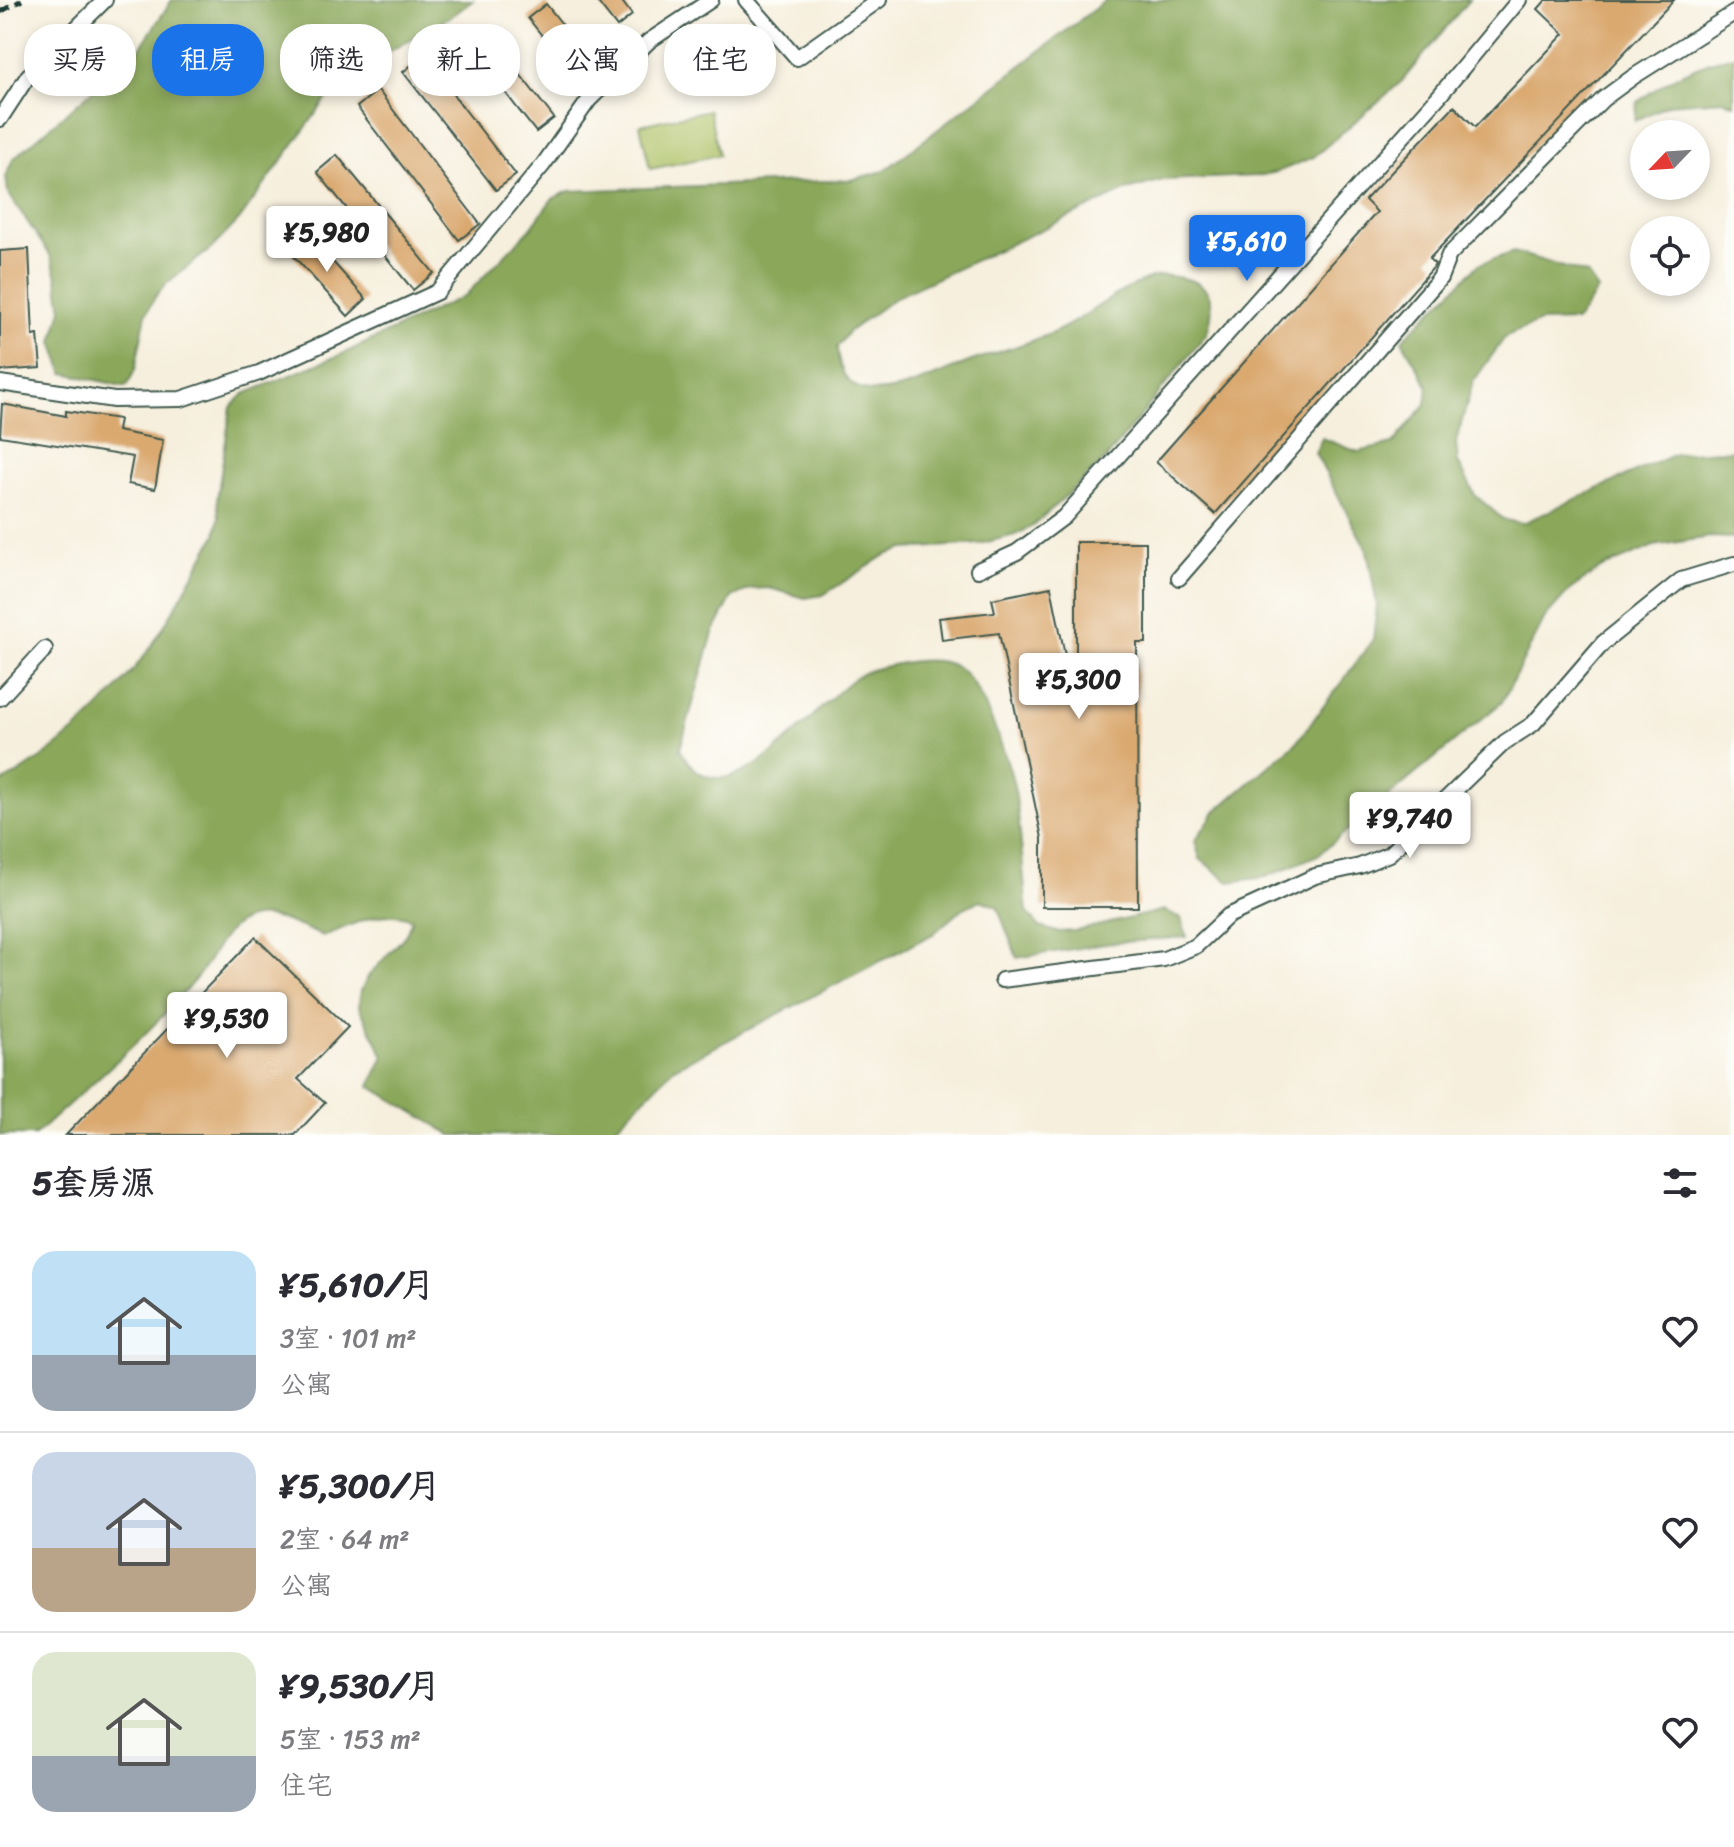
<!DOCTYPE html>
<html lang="zh">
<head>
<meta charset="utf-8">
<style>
  :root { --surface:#fff; --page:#f2f2f3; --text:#2b2b33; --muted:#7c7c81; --line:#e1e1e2; --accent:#1a73e8 }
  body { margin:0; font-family:Sriracha,"LXGW WenKai TC",sans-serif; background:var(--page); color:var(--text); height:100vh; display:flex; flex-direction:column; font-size:30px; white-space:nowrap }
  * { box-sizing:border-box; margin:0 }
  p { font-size:26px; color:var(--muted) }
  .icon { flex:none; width:44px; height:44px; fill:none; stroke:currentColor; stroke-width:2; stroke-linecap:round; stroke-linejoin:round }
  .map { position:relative; height:1135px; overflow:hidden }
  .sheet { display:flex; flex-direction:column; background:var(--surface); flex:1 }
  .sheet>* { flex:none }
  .hud { position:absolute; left:24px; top:24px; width:800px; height:72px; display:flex; gap:16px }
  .needle { width:52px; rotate:245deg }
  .tools { position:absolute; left:1630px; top:120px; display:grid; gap:16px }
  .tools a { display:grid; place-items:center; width:80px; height:80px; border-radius:50%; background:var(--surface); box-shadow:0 4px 12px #0003; font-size:40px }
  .price { position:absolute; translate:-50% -68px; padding:0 18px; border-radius:8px; background:#fff; color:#222; font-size:26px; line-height:52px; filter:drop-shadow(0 2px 4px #0008) }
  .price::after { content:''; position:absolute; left:50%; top:48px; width:24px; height:18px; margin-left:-12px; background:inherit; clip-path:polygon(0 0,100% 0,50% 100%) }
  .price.on { background:var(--accent); color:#fff }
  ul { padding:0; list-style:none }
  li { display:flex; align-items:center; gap:24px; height:200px; padding:0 32px }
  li+li { border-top:2px solid var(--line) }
  li span { display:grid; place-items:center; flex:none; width:224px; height:160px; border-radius:24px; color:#555 }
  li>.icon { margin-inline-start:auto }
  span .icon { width:96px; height:96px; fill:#fffc; stroke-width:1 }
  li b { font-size:34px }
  h2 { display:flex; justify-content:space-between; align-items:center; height:96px; padding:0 32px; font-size:34px }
  .pill { padding:0 28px; border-radius:32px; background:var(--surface); box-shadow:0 4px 12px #0003; font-size:28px; line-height:72px }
  .pill.on { background:var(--accent); color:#fff }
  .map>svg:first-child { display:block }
  .green { fill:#adc165; stroke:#667f4c; stroke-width:2 }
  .forest { fill:#8aa75a; stroke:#547247; stroke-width:2 }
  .building { fill:#daa970 }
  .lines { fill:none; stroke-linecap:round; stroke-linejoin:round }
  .minor-casing { stroke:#3f584d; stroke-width:18 }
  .minor { stroke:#fff; stroke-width:14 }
  .rail { stroke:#1f3d34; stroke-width:5; stroke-dasharray:12 6; stroke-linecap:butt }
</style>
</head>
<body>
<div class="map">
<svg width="1734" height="1135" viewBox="0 0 1734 1135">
  <rect width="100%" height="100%" fill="#fdfcf7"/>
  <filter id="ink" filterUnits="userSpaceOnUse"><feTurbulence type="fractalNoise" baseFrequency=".0125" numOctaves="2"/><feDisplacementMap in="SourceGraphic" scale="16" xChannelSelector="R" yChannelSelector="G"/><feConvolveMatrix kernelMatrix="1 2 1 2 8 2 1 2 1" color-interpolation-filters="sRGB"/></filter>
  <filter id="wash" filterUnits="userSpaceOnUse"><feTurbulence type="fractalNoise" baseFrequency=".006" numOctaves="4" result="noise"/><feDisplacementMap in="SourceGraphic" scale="32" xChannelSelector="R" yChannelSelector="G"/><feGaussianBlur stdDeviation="1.8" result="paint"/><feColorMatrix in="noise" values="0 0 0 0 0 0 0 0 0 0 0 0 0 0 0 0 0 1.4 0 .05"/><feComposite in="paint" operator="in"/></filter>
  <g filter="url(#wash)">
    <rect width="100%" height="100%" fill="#f6efdd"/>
    <polygon class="green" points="709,110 719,155 650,169 640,125"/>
    <g class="forest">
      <polygon points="172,0 473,0 455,14 355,71 328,97 239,220 212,248 167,283 155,297 146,314 135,370 127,386 122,386 64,373 53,342 62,309 56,273 50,255 8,193 6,176 13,159 138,51"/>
      <path d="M 1106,0 L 1469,0 L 1402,81 L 1314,157 L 1277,172 L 1258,176 L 1163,180 L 1127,190 L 896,297 L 848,332 L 837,347 C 842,427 927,378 969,362 C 1000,350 1031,344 1061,329 C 1094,312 1121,286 1158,276 C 1166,274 1174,277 1182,278 C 1214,284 1216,305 1207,333 L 1106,459 L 1033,526 L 1015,535 L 979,544 L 904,549 L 886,555 L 823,595 L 805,598 L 769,588 L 750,589 L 732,597 L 713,633 L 680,749 C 725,836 815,703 856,677 C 871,668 892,665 908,662 C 927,660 945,658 961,670 C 983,687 1012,768 1016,797 C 1021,835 1023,873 1027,912 L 1040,927 L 1057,932 L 1076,931 L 1164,910 L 1181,919 L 1187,937 L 1111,943 L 1017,958 L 997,906 L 980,900 L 962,909 L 933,934 L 674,1068 L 608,1135 L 452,1135 L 370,1086 L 384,1056 L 359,1007 L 361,990 L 369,975 L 405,936 L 412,919 C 382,907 352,925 324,936 C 303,929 277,913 254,917 C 223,923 215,956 197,977 C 150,1035 90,1084 35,1135 L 0,1135 L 0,784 C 59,751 110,703 150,648 C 174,613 194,572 216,535 L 219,517 L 217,499 L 231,407 L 244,394 L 347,352 L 466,295 L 530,229 L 552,199 L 569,191 L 850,180 L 884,171 Z"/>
      <path d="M 1734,56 L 1734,104 L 1724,100 L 1669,104 L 1635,121 L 1637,103 C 1662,82 1701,61 1734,56 Z"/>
      <polygon points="1514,252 1587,274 1598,290 1576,321 1540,322 1506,336 1473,382 1456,442 1458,462 1475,495 1504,520 1523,523 1675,454 1734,450 1734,538 1710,537 1654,546 1602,568 1571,589 1545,618 1502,702 1318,855 1266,877 1229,882 1200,859 1195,841 1214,813 1296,743 1373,640 1377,605 1367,550 1315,453 1322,438 1358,452 1393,444 1426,404 1428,386 1402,340 1479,264"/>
    </g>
    <g id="blocks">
      <g class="building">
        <polygon points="596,0 621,0 632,15 617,27"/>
        <polygon points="1546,0 1674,0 1429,259 1435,264 1433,268 1215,514 1156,462 1377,212 1365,200 1454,106 1475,127 1564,34 1538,9"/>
        <polygon points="546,4 593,63 575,77 528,18"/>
        <polygon points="487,32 554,118 536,132 469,46"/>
        <polygon points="423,56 516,175 496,190 403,72"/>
        <polygon points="378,90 480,224 459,240 357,107"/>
        <polygon points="337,155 434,273 413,290 317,172"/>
        <polygon points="307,233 366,299 348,316 288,250"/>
        <polygon points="29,249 33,336 38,335 41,368 0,371 0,251"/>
        <polygon points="2,404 66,416 66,411 119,419 117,431 163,440 155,489 128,484 133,457 0,436"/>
        <polygon points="1076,542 1146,542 1146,643 1137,643 1138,907 1042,907 1042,838 999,633 942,640 939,618 995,612 992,599 1051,587 1069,675 1076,674"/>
        <polygon points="255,937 348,1027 298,1079 325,1103 295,1135 66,1135"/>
      </g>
    </g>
  </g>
  <g filter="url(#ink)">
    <use href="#blocks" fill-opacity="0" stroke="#3f584d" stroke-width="2"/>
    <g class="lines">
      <g class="minor-casing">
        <g id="minor">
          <polyline points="746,0 797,58 879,0"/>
          <polyline points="0,119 28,76 105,0"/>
          <polyline points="0,383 114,400 181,399 259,373 437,292 543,165 589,100 649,41 711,0"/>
          <polyline points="978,570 1017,552 1064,517 1440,95 1519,0"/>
          <polyline points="1179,578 1440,278 1449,255 1603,99 1633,77 1734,13"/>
          <polyline points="0,698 45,649"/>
          <polyline points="1002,980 1164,959 1196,946 1228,916 1261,901 1315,876 1360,866 1389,854 1505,742 1533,724 1603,643 1681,580 1734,564"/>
        </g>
      </g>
      <use href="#minor" class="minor"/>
      <polyline class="rail" points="0,12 22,0"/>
    </g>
  </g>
</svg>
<div class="tools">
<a><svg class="needle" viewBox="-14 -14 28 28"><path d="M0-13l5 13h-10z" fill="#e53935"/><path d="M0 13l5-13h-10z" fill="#7c7c81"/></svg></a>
<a><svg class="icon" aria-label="locate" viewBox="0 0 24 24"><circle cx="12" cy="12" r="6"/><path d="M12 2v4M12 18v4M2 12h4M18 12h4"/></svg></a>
</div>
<b class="price" style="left:327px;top:274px">¥5,980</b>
<b class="price on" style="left:1247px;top:283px">¥5,610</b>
<b class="price" style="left:1079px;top:721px">¥5,300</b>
<b class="price" style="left:1410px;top:860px">¥9,740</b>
<b class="price" style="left:227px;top:1060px">¥9,530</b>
<div class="hud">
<a class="pill">买房</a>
<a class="pill on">租房</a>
<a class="pill">筛选</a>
<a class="pill">新上</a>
<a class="pill">公寓</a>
<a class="pill">住宅</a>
</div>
</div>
<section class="sheet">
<h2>5套房源<svg class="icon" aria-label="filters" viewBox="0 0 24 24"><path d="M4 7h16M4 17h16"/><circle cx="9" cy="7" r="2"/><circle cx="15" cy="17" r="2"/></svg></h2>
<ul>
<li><span style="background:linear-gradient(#bfe0f5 65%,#9aa5b1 0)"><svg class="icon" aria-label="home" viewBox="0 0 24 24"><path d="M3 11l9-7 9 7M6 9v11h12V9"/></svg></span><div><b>¥5,610/月</b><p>3室 · 101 m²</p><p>公寓</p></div><svg class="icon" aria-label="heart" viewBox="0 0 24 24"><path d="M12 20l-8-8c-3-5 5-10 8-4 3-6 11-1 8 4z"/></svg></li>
<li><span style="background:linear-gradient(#c9d6e8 60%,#b9a48a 0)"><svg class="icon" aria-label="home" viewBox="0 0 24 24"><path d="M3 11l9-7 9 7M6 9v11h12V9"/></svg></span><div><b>¥5,300/月</b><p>2室 · 64 m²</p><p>公寓</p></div><svg class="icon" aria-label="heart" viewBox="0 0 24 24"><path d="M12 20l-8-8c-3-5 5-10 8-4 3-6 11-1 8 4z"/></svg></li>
<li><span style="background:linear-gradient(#dfe7d0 65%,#9aa5b1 0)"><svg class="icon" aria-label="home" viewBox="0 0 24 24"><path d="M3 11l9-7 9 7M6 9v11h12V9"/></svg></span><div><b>¥9,530/月</b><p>5室 · 153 m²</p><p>住宅</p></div><svg class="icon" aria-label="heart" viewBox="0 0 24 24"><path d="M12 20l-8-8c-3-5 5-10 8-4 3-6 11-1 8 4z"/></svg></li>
</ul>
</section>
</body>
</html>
